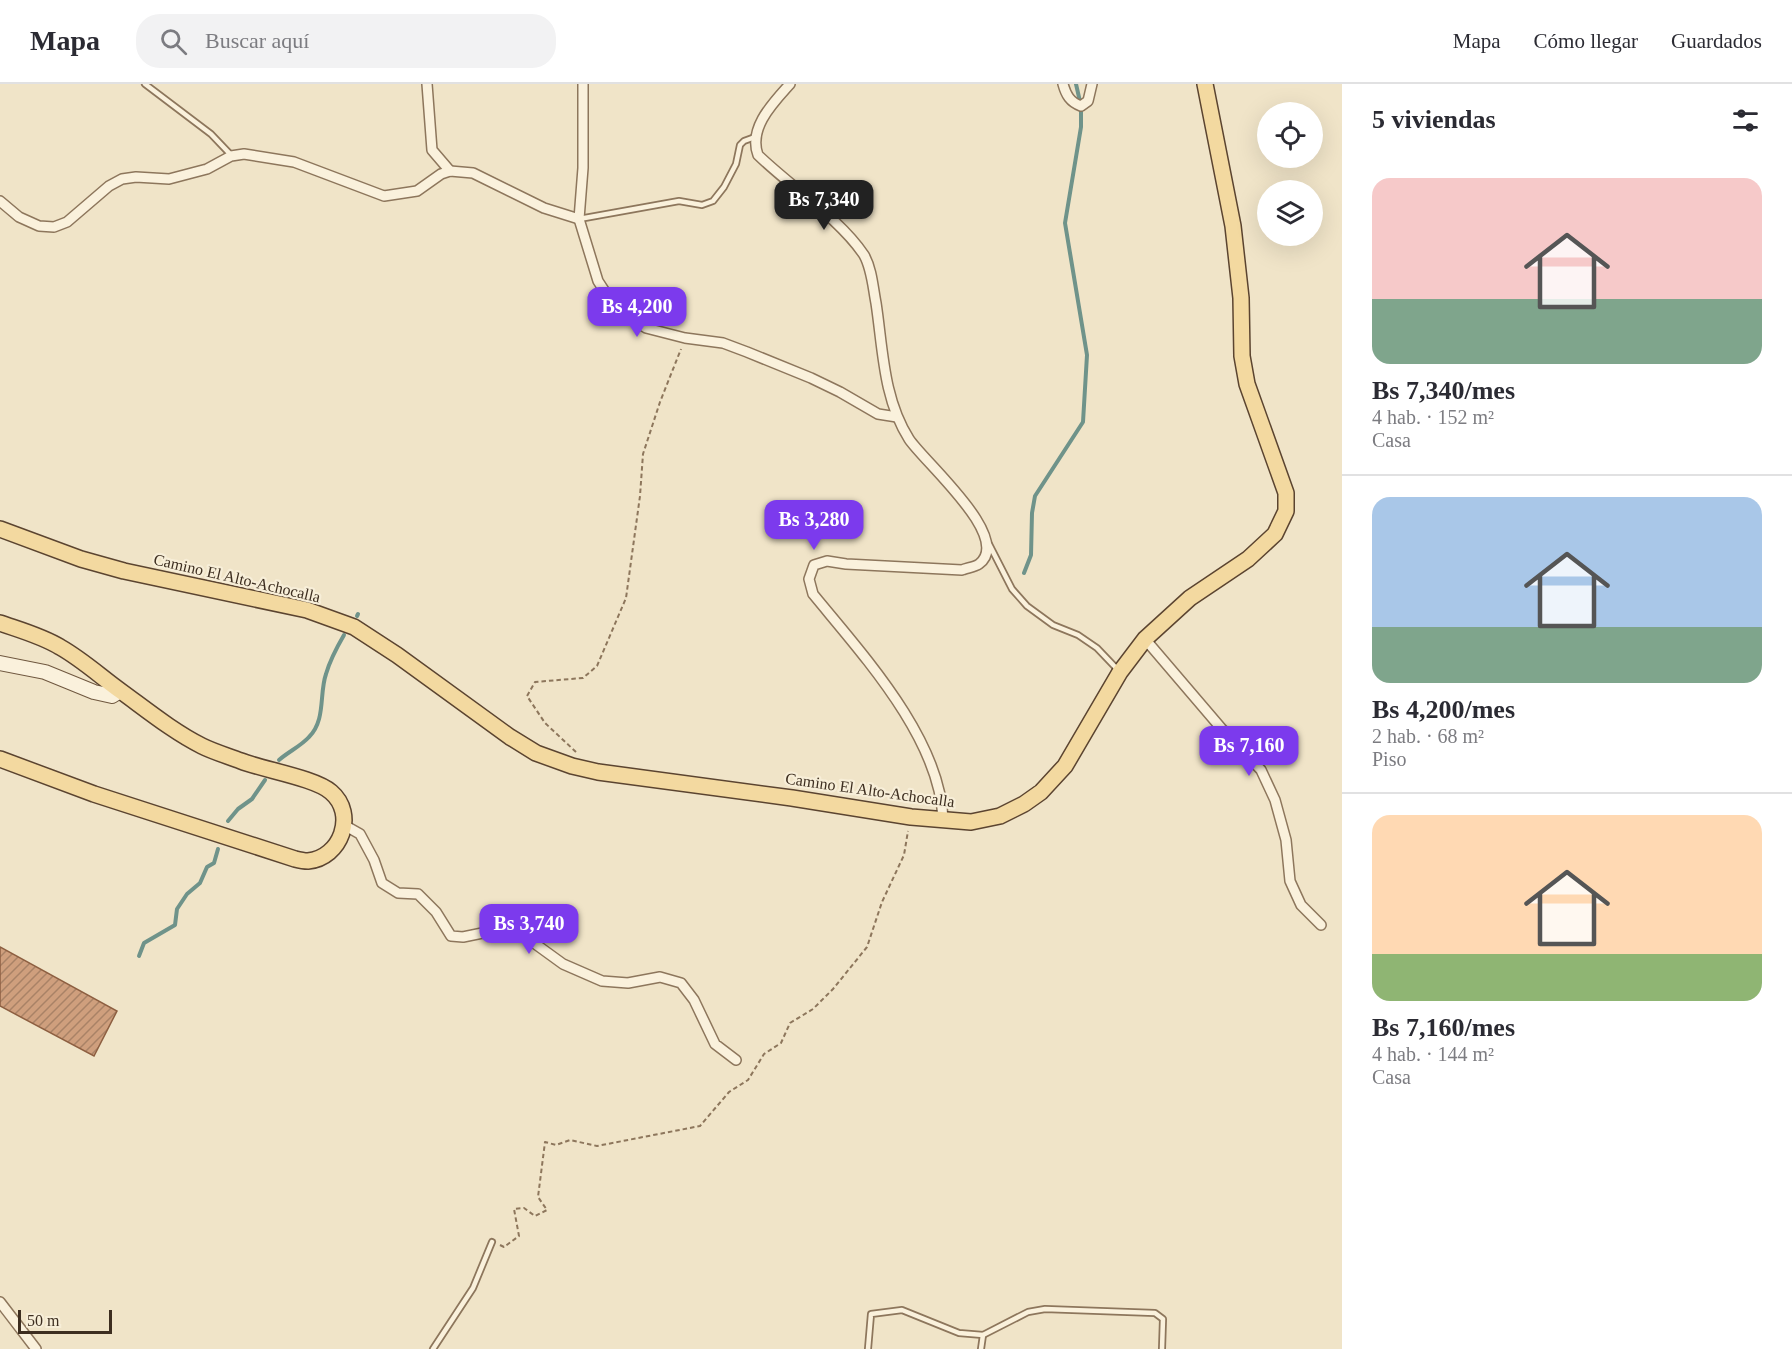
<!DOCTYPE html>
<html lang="es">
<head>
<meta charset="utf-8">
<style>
  :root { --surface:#fff; --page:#f2f2f3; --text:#2b2b33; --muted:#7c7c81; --line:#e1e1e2; --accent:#7c3aed }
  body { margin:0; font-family:"Times New Roman",serif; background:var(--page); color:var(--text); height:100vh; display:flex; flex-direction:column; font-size:22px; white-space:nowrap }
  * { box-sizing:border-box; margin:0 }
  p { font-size:20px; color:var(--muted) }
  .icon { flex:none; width:33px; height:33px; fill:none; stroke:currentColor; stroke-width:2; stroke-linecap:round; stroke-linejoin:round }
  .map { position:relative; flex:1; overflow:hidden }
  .drawer { display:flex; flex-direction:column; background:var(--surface); width:450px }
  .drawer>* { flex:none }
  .buttons { position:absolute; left:1257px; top:18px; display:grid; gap:12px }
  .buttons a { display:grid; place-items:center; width:66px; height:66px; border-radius:50%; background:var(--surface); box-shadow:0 6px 24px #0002; font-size:30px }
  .scale { position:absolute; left:18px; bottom:15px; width:94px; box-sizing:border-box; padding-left:6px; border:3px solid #3d2e20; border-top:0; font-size:16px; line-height:21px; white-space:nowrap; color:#3d2e20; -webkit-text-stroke:4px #f7eed8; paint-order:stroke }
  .price { position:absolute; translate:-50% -51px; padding:0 14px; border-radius:12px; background:var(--accent); color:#fff; font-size:20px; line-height:39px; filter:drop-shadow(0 2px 3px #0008) }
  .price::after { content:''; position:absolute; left:50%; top:36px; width:18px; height:14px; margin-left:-9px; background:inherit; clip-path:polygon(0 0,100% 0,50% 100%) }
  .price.selected { background:#222; color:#fff }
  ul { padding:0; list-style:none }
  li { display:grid; align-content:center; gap:12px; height:318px; padding:0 30px }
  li+li { border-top:2px solid var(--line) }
  li span { display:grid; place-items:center; height:186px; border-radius:18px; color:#555 }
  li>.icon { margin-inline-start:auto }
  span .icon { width:108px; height:108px; fill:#fffc; stroke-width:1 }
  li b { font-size:26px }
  h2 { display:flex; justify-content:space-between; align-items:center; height:72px; padding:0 30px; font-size:26px }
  header { display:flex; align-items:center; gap:36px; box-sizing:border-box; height:84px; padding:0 30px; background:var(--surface); border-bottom:2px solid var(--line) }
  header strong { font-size:28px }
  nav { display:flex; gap:33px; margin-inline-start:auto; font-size:21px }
  .search { width:420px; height:54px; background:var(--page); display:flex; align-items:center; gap:15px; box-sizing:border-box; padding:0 21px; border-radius:24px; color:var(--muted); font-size:22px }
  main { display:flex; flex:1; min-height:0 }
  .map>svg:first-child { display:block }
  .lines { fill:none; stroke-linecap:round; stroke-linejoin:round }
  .stream { stroke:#6f938a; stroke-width:4 }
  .building { fill:url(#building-hatch); stroke:#8d5f41; stroke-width:1.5 }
  .lane-casing { stroke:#8d765c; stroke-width:8 }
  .street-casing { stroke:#8d765c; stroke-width:12 }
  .secondary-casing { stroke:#6f573f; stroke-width:16 }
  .primary-casing { stroke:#5b4430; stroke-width:18 }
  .path { stroke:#8d765c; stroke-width:2; stroke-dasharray:4.5 3; stroke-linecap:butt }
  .lane { stroke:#faf1dc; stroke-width:4.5 }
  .street { stroke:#faf1dc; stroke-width:9 }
  .secondary { stroke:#faf1dc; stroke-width:14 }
  .primary { stroke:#f3d9a0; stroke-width:15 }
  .labels { text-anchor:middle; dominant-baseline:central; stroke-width:4.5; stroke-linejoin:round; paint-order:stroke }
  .street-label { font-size:16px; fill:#3d2e20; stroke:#f7eed8 }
</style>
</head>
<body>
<header>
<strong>Mapa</strong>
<div class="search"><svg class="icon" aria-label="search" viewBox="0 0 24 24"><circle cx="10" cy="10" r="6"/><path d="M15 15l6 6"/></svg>Buscar aquí</div>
<nav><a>Mapa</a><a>Cómo llegar</a><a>Guardados</a></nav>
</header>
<main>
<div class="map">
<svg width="1342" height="1265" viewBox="0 0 1342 1265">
  <defs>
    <pattern id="building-hatch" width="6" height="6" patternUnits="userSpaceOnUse" patternTransform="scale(1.5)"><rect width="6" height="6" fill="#cf9f7d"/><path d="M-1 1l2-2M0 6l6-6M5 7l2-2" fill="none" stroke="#a98266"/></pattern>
  </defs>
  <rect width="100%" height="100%" fill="#f0e4c8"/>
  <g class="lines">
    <g class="stream">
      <polyline points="1024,489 1031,471 1032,429 1035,412 1083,338 1087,271 1065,139 1081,43 1081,22 1076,0"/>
      <polyline points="357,532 358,530"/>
      <path d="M 279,676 C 288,668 301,662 309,653 C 326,636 319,610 326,590 C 330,576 337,563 344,551"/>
      <polyline points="228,737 238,725 252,715 265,696"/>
      <polyline points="139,872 144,859 175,841 177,825 187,810 200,799 207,783 214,779 218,765"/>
    </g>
  </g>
  <polygon class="building" points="0,863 117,927 94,972 0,922"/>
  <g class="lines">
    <g class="lane-casing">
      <g id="lane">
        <polyline points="145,0 211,50 231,71"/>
        <polyline points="579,135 679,117 702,121 713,117 724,103 736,80 740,61 744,57 755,53"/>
        <polyline points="989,460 1012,505 1027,522 1053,541 1078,551 1097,564 1118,586"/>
        <polyline points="433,1265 473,1204 492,1158"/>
        <polyline points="868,1265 871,1230 902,1226 959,1249 983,1251 1028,1228 1045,1225 1155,1229 1163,1235 1162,1265"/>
        <polyline points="981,1265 983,1251"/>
      </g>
    </g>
    <g class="street-casing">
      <g id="street">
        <polyline points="427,0 432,66 450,87"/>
        <polyline points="583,0 583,84 579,135 598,197 611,217 628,233 646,244 685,254 723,259 747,268 811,294 840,308 878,330 897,333"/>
        <path d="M 790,0 C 773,19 748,44 758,71 C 790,102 840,135 864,171 C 872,185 873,204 876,219 C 883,265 883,314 909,355 C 923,377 1014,454 979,480 C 975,483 966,484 962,486 L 846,480 L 827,477 L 814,481 L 809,495 L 813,510 C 862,570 941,655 943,736"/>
        <path d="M 1063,0 C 1066,11 1070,18 1081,22 L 1088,17 L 1092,0"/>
        <polyline points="0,117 19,133 39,142 54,143 67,138 109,102 122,95 136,93 169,95 207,85 231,72 244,70 294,78 384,112 417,107 441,90 450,87 473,89 544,124 579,135"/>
        <polyline points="1145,555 1221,644 1261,686 1275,716 1286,756 1290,797 1301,821 1321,841"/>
        <polyline points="344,741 360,750 374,776 382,799 398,809 418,810 436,828 451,852 463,853 502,845 523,851 563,880 602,897 628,899 660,893 681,899 694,916 715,960 736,976"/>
        <polyline points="0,1218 36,1265"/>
      </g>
    </g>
    <g class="secondary-casing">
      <polyline id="secondary" points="0,579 45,588 94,608 112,612 120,607"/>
    </g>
    <g class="primary-casing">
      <g id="primary">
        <polyline points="0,445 81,475 124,487 307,526 354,543 397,571 510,653 536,669 572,682 598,688 792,714 911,733 971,738 1000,732 1024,720 1041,708 1065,682 1120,588 1145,555 1190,514 1248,475 1275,450 1286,427 1286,409 1247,300 1242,272 1241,214 1233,142 1205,0"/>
        <path d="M 0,539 C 20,546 42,552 60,563 C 83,576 101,593 122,608 C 148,627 174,648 202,662 C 214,668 228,672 241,677 C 264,686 315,694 331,708 C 357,730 341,774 308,777 C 304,777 299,776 295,775 L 94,710 L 0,675"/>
      </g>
    </g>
    <g class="path">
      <polyline points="576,668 545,639 527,612 535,598 583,594 597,582 626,514 640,412 643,370 660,318 681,265"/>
      <polyline points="500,1161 504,1163 519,1152 514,1125 524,1124 535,1132 547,1126 538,1113 545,1058 556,1061 570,1056 597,1062 700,1042 729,1008 748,996 764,970 781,959 790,939 813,925 833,905 867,863 882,818 904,771 908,747"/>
    </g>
    <use href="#lane" class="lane"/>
    <use href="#street" class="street"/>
    <use href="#secondary" class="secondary"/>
    <use href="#primary" class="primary"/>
  </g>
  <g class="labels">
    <g class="street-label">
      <text transform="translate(237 494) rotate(13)">Camino El Alto-Achocalla</text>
      <text transform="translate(870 706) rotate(8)">Camino El Alto-Achocalla</text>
    </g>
  </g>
</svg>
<div class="buttons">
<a><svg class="icon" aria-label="locate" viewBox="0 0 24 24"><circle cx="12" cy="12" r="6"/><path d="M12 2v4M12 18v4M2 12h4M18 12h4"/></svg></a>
<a><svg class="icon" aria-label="layers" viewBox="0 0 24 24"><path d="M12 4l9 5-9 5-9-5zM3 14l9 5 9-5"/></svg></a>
</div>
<div class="scale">50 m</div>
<b class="price selected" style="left:824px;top:147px">Bs 7,340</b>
<b class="price" style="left:637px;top:254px">Bs 4,200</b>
<b class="price" style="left:814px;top:467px">Bs 3,280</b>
<b class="price" style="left:1249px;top:693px">Bs 7,160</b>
<b class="price" style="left:529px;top:871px">Bs 3,740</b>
</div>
<section class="drawer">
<h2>5 viviendas<svg class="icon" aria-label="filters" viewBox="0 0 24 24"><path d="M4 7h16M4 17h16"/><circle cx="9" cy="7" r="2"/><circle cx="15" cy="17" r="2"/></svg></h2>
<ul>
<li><span style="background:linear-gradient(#f6c9c9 65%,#7fa58c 0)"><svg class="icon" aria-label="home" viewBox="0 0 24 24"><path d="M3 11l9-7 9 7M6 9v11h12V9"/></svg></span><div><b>Bs 7,340/mes</b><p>4 hab. · 152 m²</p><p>Casa</p></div></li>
<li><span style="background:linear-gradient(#a9c7e8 70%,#7fa58c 0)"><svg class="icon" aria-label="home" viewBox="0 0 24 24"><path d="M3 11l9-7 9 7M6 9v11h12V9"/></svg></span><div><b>Bs 4,200/mes</b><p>2 hab. · 68 m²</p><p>Piso</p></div></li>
<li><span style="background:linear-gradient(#ffd9b3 75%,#8fb573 0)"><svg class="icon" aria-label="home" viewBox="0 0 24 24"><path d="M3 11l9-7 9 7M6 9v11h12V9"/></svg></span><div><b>Bs 7,160/mes</b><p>4 hab. · 144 m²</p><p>Casa</p></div></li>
</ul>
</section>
</main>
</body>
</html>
